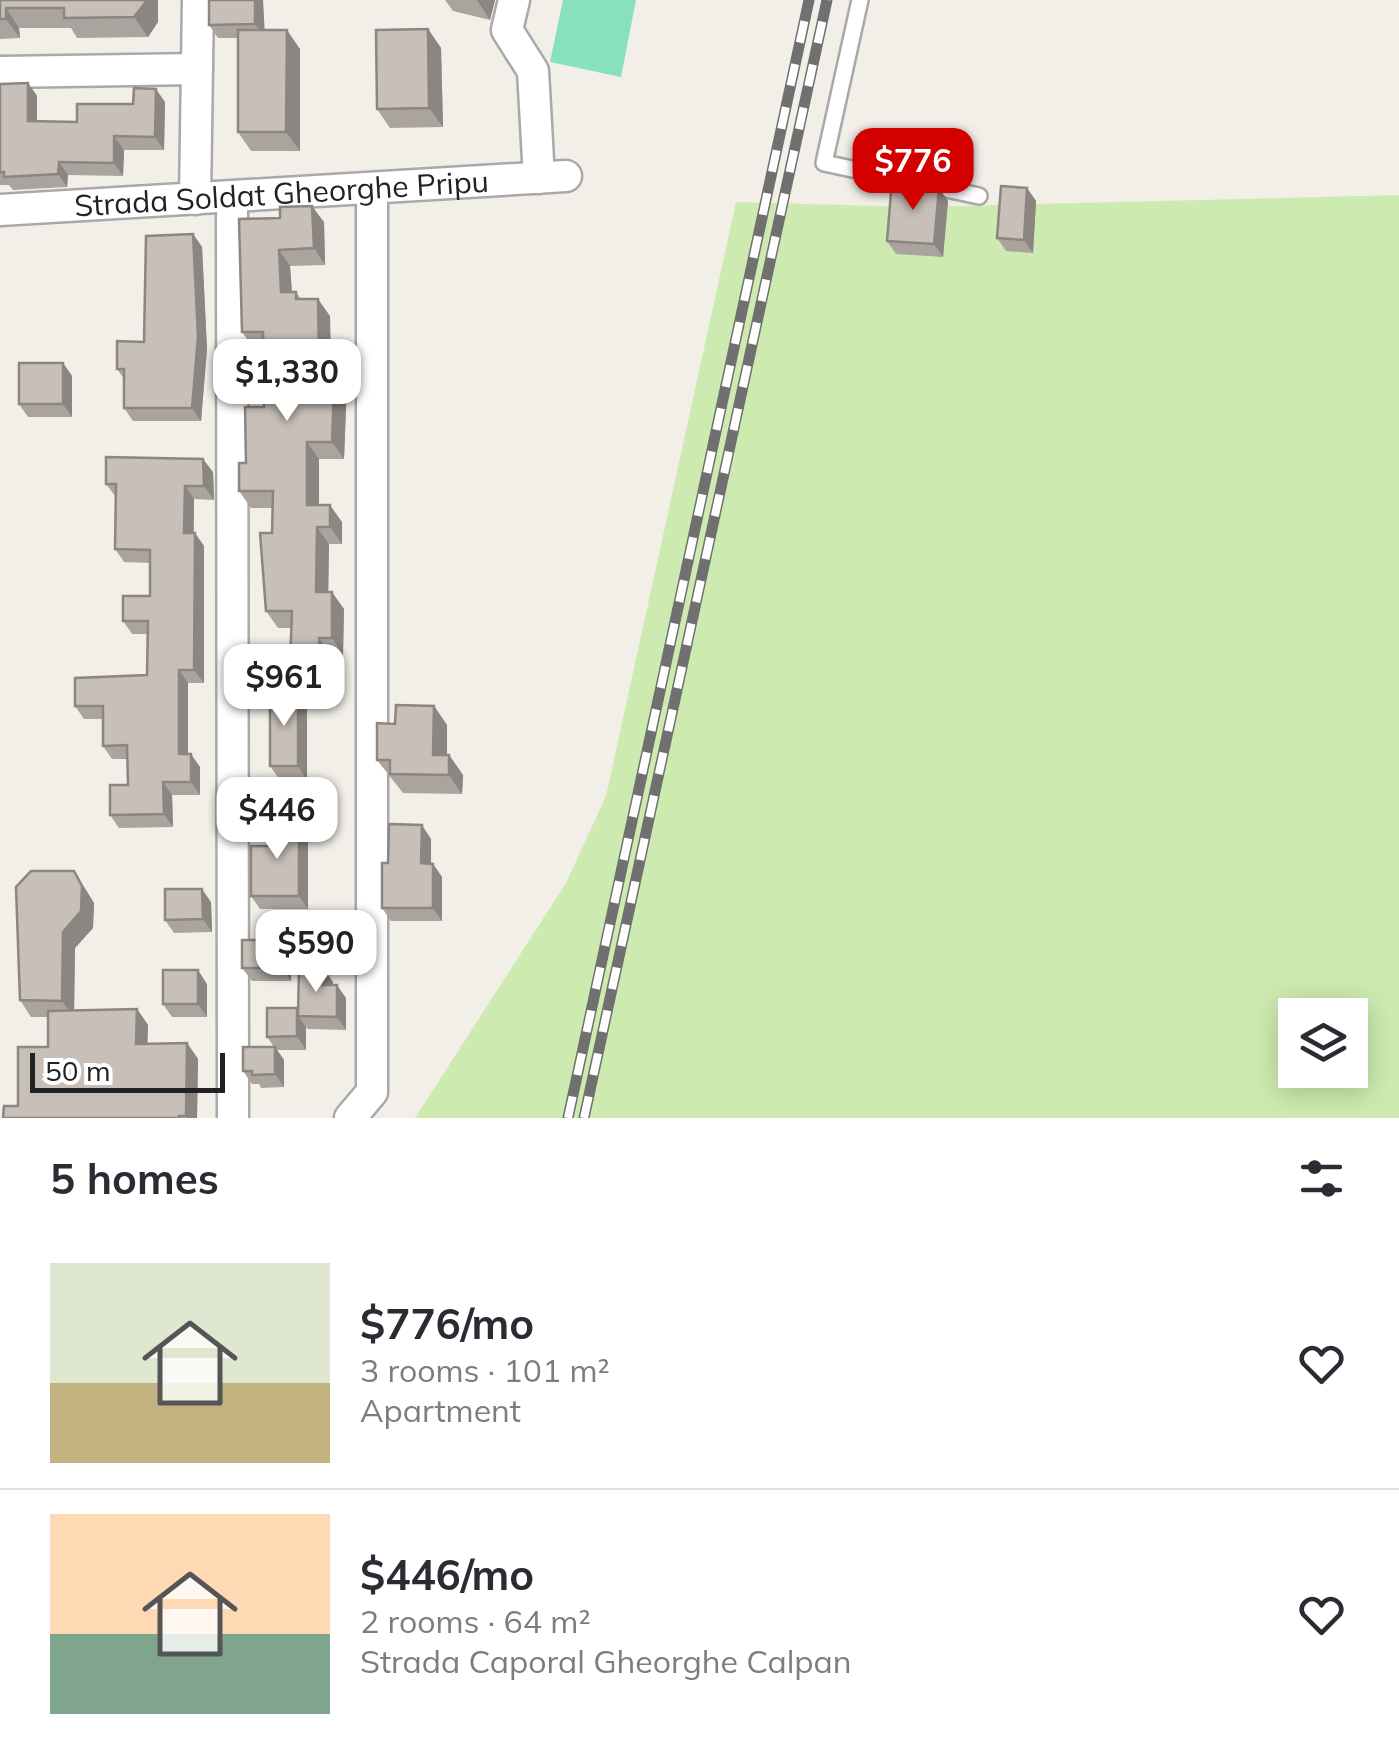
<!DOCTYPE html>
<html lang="en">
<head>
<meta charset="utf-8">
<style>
  :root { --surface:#fff; --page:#f7f7f7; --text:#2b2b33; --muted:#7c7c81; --line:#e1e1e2; --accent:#d40000 }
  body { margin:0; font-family:Mulish,sans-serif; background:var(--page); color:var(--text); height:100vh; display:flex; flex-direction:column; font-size:38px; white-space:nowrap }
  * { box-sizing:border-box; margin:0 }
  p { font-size:32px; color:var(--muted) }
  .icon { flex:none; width:55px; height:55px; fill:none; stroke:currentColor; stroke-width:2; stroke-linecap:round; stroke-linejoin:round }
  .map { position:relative; height:1118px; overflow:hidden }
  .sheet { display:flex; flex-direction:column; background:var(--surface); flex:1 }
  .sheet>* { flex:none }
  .tools { position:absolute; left:1278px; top:998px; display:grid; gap:20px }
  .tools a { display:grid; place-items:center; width:90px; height:90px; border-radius:0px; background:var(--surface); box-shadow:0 5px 25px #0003; font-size:50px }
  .scale { position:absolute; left:30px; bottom:25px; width:195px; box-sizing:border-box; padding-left:10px; border:5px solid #222; border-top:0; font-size:28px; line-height:35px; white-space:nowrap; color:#222; -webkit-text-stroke:8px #fff; paint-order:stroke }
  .price { position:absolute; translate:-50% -85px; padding:0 22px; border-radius:20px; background:#fff; color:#222; font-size:32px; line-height:65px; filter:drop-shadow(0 2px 5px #0008) }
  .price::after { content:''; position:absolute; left:50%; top:60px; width:30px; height:22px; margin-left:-15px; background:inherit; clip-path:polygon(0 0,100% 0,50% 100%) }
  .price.selected { background:var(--accent); color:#fff }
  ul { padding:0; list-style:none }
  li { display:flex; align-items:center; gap:30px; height:250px; padding:0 50px }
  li+li { border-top:2px solid var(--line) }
  li span { display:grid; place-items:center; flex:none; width:280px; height:200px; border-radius:0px; color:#555 }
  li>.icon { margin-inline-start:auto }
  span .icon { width:120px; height:120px; fill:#fffc; stroke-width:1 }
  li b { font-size:42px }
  h2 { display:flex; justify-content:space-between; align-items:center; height:120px; padding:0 50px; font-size:42px }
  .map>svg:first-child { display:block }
  .grass { fill:#cdebb0; fill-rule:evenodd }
  .pitch { fill:#88e0be }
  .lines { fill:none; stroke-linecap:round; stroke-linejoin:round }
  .service-casing { stroke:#a9a9a9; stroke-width:20 }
  .minor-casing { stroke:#a9a9a9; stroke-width:35 }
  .service { stroke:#fff; stroke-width:15 }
  .minor { stroke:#fff; stroke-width:30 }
  .rail-casing { stroke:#707070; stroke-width:11 }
  .rail { stroke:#fff; stroke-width:8; stroke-dasharray:22; stroke-linecap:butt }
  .wall { fill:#aba49e }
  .shaded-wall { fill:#8b8681 }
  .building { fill:#c7bfb8; stroke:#8b8681; stroke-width:2.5 }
  .labels { text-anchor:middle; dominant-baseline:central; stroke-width:8; stroke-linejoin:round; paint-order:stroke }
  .street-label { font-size:30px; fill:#222; stroke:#fff }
</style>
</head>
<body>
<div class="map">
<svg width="1399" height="1118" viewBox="0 0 1399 1118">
  <rect width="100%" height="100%" fill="#f2efe9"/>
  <path class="grass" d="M 1399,195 L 1399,1118 L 415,1118 L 566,883 L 606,796 L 736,202 L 919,207 ZM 1295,1015 L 1350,1015 L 1350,1070 L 1295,1070 Z"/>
  <polygon class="pitch" points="563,0 636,0 621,77 550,62"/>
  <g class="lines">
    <g class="service-casing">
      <polyline id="service" points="860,0 824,163 979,196"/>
    </g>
    <g class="minor-casing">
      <g id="minor">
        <polyline points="514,0 507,30 533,71 539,178"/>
        <polyline points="0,72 197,69"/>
        <polyline points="232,197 233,1118"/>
        <polyline points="195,199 198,0"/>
        <path id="s1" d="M 0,210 L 566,176"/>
        <polyline points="350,1118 372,1092 372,190"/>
      </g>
    </g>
    <use href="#service" class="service"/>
    <use href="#minor" class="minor"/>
    <g class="rail-casing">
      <g id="rail">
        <polyline points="568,1118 809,0"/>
        <polyline points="584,1118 827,0"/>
      </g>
    </g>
    <use href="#rail" class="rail"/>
  </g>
  <g class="wall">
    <polygon points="0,0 158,0 158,22 148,37 77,38 71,28 19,28 20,38 0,39"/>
    <polygon points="209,0 263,0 264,30 300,49 300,151 251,151 238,132 238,38 218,38 209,25"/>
    <polygon points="445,0 495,0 490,20 453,11"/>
    <polygon points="428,29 441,48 443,127 390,128 377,109"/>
    <polygon points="28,83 37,96 37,121 77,122 133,104 165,102 164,150 124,150 123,176 68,175 67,187 13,190 9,185 0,185 0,84"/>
    <polygon points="1027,188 1036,201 1033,253 1006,251 997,238"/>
    <polygon points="948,201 943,257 896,254 887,241"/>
    <polygon points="239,219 324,222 325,265 290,266 292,292 296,292 301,299 330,316 331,365 347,382 344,459 319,459 319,505 342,522 342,544 329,544 328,592 344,609 343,655 331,655 331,663 323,663 322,682 302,681 290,664 291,628 278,628 266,611 272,533 273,508 251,508 239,491 246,463 264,407 263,349 254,349 242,332"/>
    <polygon points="193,234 202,247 207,349 201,421 133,421 124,408 124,379 117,369 144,342"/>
    <polygon points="63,363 72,376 72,417 28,417 19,404"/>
    <polygon points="213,472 214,500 194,499 194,533 204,546 204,683 188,683 188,754 200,767 200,795 172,795 173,827 119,828 110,815 128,785 127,759 112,759 103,746 103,719 84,719 75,706 147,675 147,634 132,634 123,621 150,596 150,563 124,562 115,549 116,497 106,484"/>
    <polygon points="307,705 307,780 279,779 270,766"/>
    <polygon points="434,706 447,725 447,755 449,755 463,775 462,794 403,793 377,760 395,724"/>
    <polygon points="299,821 308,835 308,909 260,909 251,896 269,846"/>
    <polygon points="431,839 431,864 433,864 442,877 442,921 391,921 382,908 388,863"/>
    <polygon points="74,871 94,903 93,928 75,948 74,1011 137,1009 148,1025 147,1044 187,1043 198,1059 197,1118 3,1118 18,1106 48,1047 48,1017 31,1017 20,1000"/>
    <polygon points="211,902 212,932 174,933 165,920"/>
    <polygon points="282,940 292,954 291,981 252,981 242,968"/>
    <polygon points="333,982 333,985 346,998 346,1030 308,1029 306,1027 306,1050 277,1050 284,1060 284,1087 261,1088 259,1084 252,1084 243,1071 274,1047 267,1037"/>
    <polygon points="207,984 207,1017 172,1017 163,1004"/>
  </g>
  <g class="shaded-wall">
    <polygon points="145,0 158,0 158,22 148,37 134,17"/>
    <polygon points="255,0 263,0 265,37 255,24"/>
    <polygon points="477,0 495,0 490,20"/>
    <polygon points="6,8 19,28 20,38 6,19"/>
    <polygon points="428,29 441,48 443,127 429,108"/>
    <polygon points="287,30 300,49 300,151 286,132"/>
    <polygon points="28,83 37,96 37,134 28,121"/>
    <polygon points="156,89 165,102 164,150 155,137"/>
    <polygon points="114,136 124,150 123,176 114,163"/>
    <polygon points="59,162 68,175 67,187 58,174"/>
    <polygon points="939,188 948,201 943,257 934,244"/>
    <polygon points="1027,188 1036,201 1033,253 1024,240"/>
    <polygon points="312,206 324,222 325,265 314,248"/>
    <polygon points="193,234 202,247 207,349 201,421 192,408"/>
    <polygon points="279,250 290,266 293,309 281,292"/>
    <polygon points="318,299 330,316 331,382 319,365"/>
    <polygon points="63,363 72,376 72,417 63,404"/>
    <polygon points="335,365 347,382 344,459 332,442"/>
    <polygon points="307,442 319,459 319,522 307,505"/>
    <polygon points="203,459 213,472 214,500 204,486"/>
    <polygon points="185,486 194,499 193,546 184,533"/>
    <polygon points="330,505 342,522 342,544 330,527"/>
    <polygon points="317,527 329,544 328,609 316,592"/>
    <polygon points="195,533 204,546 204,683 194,670"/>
    <polygon points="332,592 344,609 343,655 332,638"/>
    <polygon points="319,638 331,655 331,663 319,646"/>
    <polygon points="311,646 323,663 322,682 310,665"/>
    <polygon points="179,670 188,683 188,767 179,754"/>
    <polygon points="298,692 307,705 307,780 298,766"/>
    <polygon points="434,706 447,725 447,774 433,755"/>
    <polygon points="191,754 200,767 200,795 191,782"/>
    <polygon points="449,755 463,775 462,794 449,775"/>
    <polygon points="163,782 172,795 173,827 164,814"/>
    <polygon points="299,821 308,835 308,909 299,896"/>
    <polygon points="422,825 431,839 431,876 421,863"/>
    <polygon points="433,864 442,877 442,921 433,908"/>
    <polygon points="74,871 94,903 93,928 75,948 74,1018 62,1001 63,932"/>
    <polygon points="202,889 211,902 212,932 203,919"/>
    <polygon points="282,940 292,954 291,981 282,968"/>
    <polygon points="324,969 333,982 332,998 323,985"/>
    <polygon points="198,970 207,984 207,1017 198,1004"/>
    <polygon points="337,985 346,998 346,1030 337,1017"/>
    <polygon points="297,1008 303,1016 298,1016 306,1027 306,1050 297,1036"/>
    <polygon points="137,1009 148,1025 147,1060 136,1044"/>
    <polygon points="187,1043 198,1059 197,1118 187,1118 186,1116"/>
    <polygon points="275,1047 284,1060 284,1087 275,1074"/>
  </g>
  <g class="building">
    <polygon points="0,0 145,0 145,3 134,17 64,18 64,8 6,8 6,19 0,19"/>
    <polygon points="209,0 255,0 255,24 209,25"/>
    <polygon points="428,29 429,108 377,109 376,30"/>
    <polygon points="238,30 287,30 286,132 238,132"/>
    <polygon points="28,83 28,121 77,122 77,104 133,104 134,88 156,89 155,137 114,136 114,163 59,162 58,174 4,177 4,172 0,172 0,84"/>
    <polygon points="892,180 939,188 934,244 887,241"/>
    <polygon points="1001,186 1027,188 1024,240 997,238"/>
    <polygon points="312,206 314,248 279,250 281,292 296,292 296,299 318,299 319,365 335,365 332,442 307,442 307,505 330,505 330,527 317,527 316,592 332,592 332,638 319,638 319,646 311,646 310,665 290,664 292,611 266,611 260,533 272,533 273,491 239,491 239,463 246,463 245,407 264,407 263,332 242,332 239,219 280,218 280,207"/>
    <polygon points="193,234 198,336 192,408 124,408 124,369 117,369 117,341 144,342 146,236"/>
    <rect x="19" y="363" width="44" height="41"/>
    <polygon points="106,457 203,459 204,486 185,486 184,533 195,533 194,670 179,670 179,754 191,754 191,782 163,782 164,814 110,815 110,785 128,785 127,745 103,746 103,706 75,706 75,678 147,675 148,621 123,621 123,596 150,596 150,550 115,549 116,484 106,484"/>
    <polygon points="270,691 298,692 298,766 270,766"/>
    <polygon points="396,705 434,706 433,755 449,755 449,775 390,774 390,760 377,760 377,723 395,724"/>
    <polygon points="299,821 299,896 251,896 251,846 269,846 269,822"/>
    <polygon points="389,824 422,825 421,863 433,864 433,908 382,908 382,863 388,863"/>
    <polygon points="31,871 74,871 82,886 81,911 63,932 62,1001 20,1000 16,887"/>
    <polygon points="165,889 202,889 203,919 165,920"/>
    <rect x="242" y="940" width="40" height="28"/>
    <polygon points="299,969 324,969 323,985 337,985 337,1017 298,1016"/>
    <rect x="163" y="970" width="35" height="34"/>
    <polygon points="267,1008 297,1008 297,1036 267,1037"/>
    <polygon points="137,1009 136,1044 187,1043 186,1116 179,1116 179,1118 3,1118 4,1106 18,1106 18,1047 48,1047 48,1011"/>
    <polygon points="243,1047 275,1047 275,1074 252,1075 252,1071 243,1071"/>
  </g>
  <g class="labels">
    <g class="street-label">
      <text stroke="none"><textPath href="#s1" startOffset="282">Strada Soldat Gheorghe Pripu</textPath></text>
    </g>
  </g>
</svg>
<div class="tools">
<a><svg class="icon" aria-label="layers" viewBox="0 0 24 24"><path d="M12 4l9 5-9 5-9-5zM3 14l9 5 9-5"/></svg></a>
</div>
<div class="scale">50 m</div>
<b class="price selected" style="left:913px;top:213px">$776</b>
<b class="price" style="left:287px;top:424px">$1,330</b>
<b class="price" style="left:284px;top:729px">$961</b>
<b class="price" style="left:277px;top:862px">$446</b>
<b class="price" style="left:316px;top:995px">$590</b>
</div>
<section class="sheet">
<h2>5 homes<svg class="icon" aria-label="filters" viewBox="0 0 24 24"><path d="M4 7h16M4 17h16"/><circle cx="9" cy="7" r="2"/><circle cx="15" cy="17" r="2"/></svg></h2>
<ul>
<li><span style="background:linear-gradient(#dfe7d0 60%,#c2b280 0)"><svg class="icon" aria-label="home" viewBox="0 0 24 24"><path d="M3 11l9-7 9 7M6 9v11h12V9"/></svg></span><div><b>$776/mo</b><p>3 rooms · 101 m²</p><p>Apartment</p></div><svg class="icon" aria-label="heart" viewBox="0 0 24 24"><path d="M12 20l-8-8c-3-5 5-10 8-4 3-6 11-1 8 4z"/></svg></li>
<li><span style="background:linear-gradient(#ffd9b3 60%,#7fa58c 0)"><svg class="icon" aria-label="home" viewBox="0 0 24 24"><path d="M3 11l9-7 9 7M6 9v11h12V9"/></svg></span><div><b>$446/mo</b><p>2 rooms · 64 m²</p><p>Strada Caporal Gheorghe Calpan</p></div><svg class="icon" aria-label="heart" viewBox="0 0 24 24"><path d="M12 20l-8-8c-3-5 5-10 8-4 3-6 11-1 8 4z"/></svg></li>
</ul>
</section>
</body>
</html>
